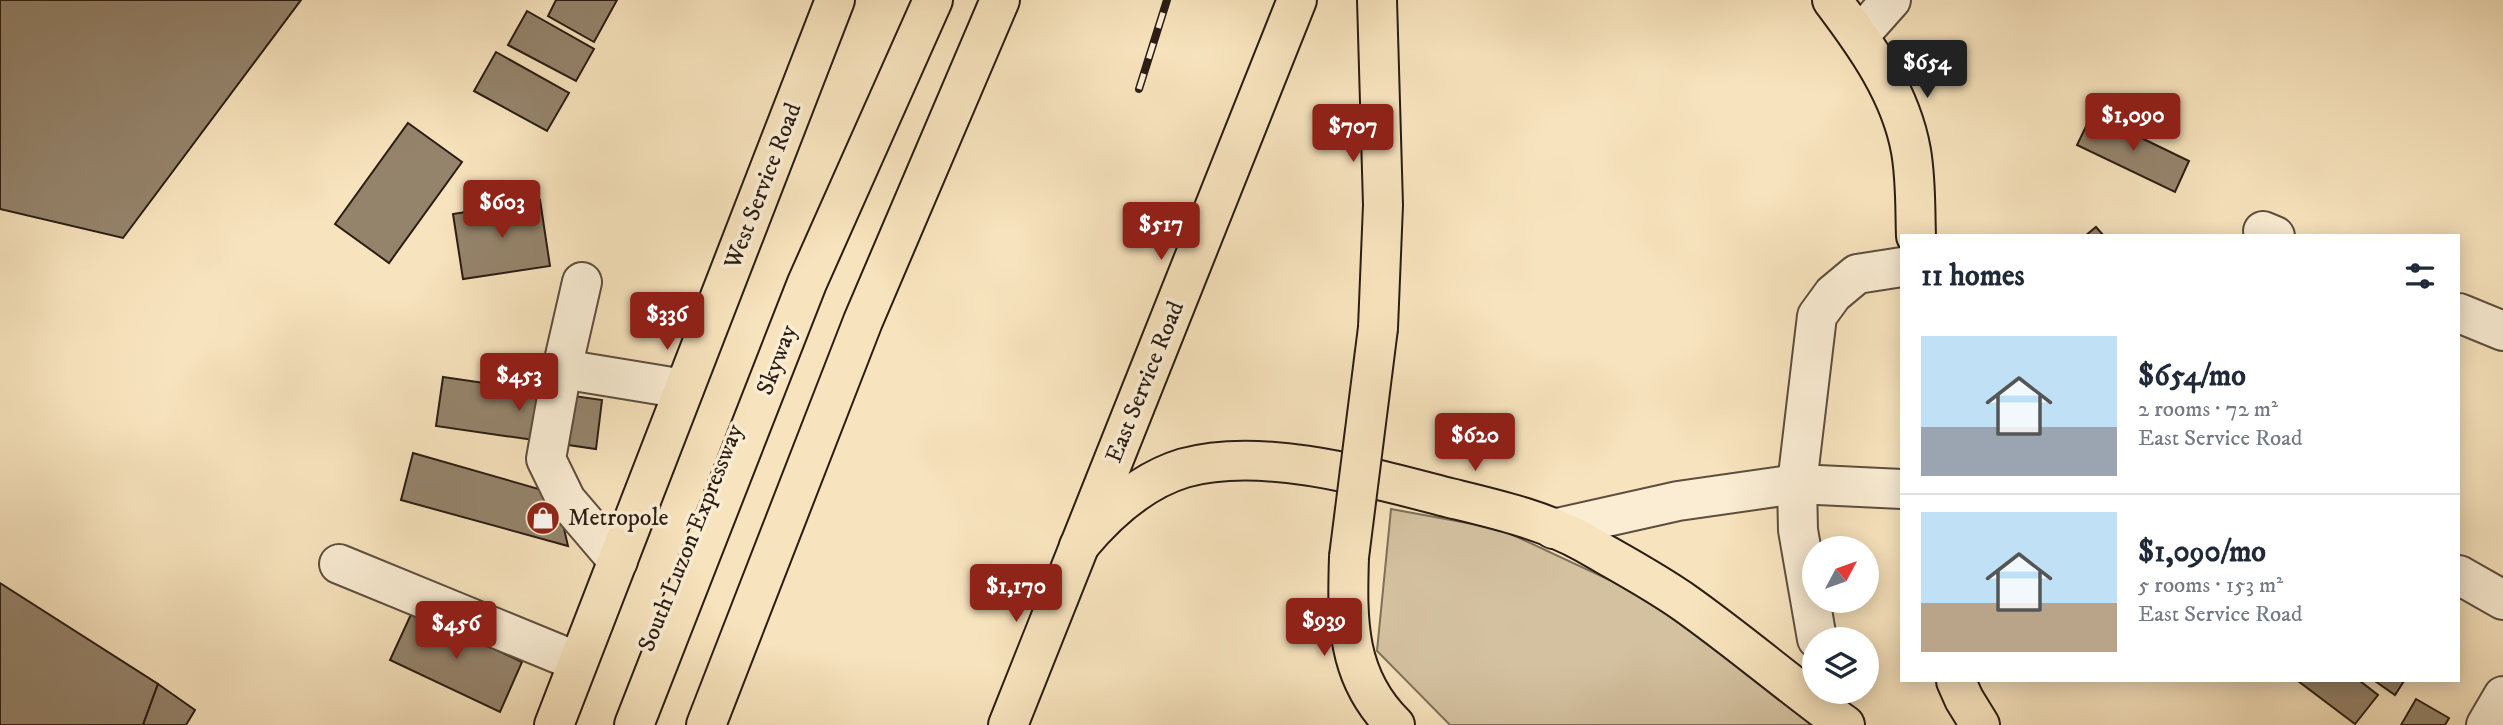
<!DOCTYPE html>
<html lang="en">
<head>
<meta charset="utf-8">
<style>
  :root { --surface:#fff; --page:#f2f2f3; --text:#1f2937; --muted:#747a83; --line:#e0e1e3; --accent:#8f2418 }
  body { margin:0; font-family:"IM FELL DW Pica",serif; background:var(--page); color:var(--text); height:100vh; display:flex; flex-direction:column; font-size:26px; white-space:nowrap }
  * { box-sizing:border-box; margin:0 }
  p { font-size:23px; color:var(--muted) }
  .icon { flex:none; width:38px; height:38px; fill:none; stroke:currentColor; stroke-width:2; stroke-linecap:round; stroke-linejoin:round }
  .map { position:relative; flex:1; overflow:hidden }
  .drawer { position:absolute; left:1900px; top:234px; width:560px; height:448px; display:flex; flex-direction:column; background:var(--surface); border-radius:0px; box-shadow:0 4px 18px #0003 }
  .drawer>* { flex:none }
  .needle { width:46px; rotate:49deg }
  .buttons { position:absolute; left:1802px; top:536px; display:grid; gap:14px }
  .buttons a { display:grid; place-items:center; width:77px; height:77px; border-radius:50%; background:var(--surface); box-shadow:0 4px 18px #0003; font-size:35px }
  .price { position:absolute; translate:-50% -60px; padding:0 16px; border-radius:7px; background:var(--accent); color:#fff; font-size:23px; line-height:46px; filter:drop-shadow(0 2px 4px #0008) }
  .price::after { content:''; position:absolute; left:50%; top:42px; width:21px; height:16px; margin-left:-10px; background:inherit; clip-path:polygon(0 0,100% 0,50% 100%) }
  .price.current { background:#222; color:#fff }
  ul { padding:0; list-style:none }
  li { display:flex; align-items:center; gap:21px; height:175px; padding:0 21px }
  li+li { border-top:2px solid var(--line) }
  li span { display:grid; place-items:center; flex:none; width:196px; height:140px; border-radius:0px; color:#555 }
  li>.icon { margin-inline-start:auto }
  span .icon { width:84px; height:84px; fill:#fffc; stroke-width:1 }
  li b { font-size:30px }
  h2 { display:flex; justify-content:space-between; align-items:center; height:84px; padding:0 21px; font-size:30px }
  .map>svg:first-child { display:block }
  .green { fill:#d4c1a0; stroke:#7f6f5a; stroke-width:2 }
  .building { fill:#95846c; stroke:#2a1d15; stroke-width:2 }
  .lines { fill:none; stroke-linecap:round; stroke-linejoin:round }
  .minor-casing { stroke:#5d4e3f; stroke-width:42 }
  .major-casing { stroke:#2a1d15; stroke-width:42 }
  .highway-casing { stroke:#2a1d15; stroke-width:42 }
  .minor { stroke:#faedd4; stroke-width:38 }
  .major { stroke:#f7e3bd; stroke-width:38 }
  .highway { stroke:#f7e3bd; stroke-width:38 }
  .rail-casing { stroke:#2a1d15; stroke-width:8 }
  .rail { stroke:#faedd4; stroke-width:5; stroke-dasharray:16; stroke-linecap:butt }
  .major-bridge-casing { stroke:#2a1d15; stroke-width:42; stroke-linecap:butt }
  .major-bridge { stroke:#f7e3bd; stroke-width:38 }
  .labels { text-anchor:middle; dominant-baseline:central; stroke-width:7; stroke-linejoin:round; paint-order:stroke }
  .street-label { font-size:24px; fill:#2a1d15; stroke:#faedd4 }
  .poi-label { font-size:24px; fill:#2a1d15; stroke:#faedd4; text-anchor:start }
</style>
</head>
<body>
<div class="map">
<svg width="2503" height="725" viewBox="0 0 2503 725">
  <rect width="100%" height="100%" fill="#f7e3bd"/>
  <filter id="stains"><feTurbulence type="fractalNoise" baseFrequency=".00286" numOctaves="4"/><feColorMatrix values="0 0 0 0 .2 0 0 0 0 .09 0 0 0 0 .02 0 0 0 .5 -.17"/></filter>
  <radialGradient id="worn" r=".72"><stop offset=".6" stop-color="#630" stop-opacity="0"/><stop offset="1" stop-color="#630" stop-opacity=".3"/></radialGradient>
  <polygon class="green" points="1391,509 1500,529 1657,602 1815,725 1450,725 1377,651"/>
  <g class="building">
    <polygon points="0,0 301,0 123,238 0,209"/>
    <polygon points="556,0 617,0 594,42 548,16"/>
    <polygon points="527,11 594,49 576,81 508,45"/>
    <polygon points="496,52 569,93 547,131 474,91"/>
    <polygon points="2092,114 2189,161 2175,192 2077,145"/>
    <polygon points="408,123 462,162 389,263 335,224"/>
    <polygon points="540,200 550,266 463,279 453,214"/>
    <polygon points="2096,227 2104,236 2085,236"/>
    <polygon points="443,377 602,400 596,449 436,426"/>
    <polygon points="413,453 556,494 568,546 401,500"/>
    <polygon points="0,583 158,684 143,725 0,725"/>
    <polygon points="413,610 522,662 500,712 390,660"/>
    <polygon points="2298,681 2360,681 2378,695 2355,724"/>
    <polygon points="2375,681 2404,681 2395,695"/>
    <polygon points="158,684 195,710 186,725 143,725"/>
    <polygon points="2416,699 2449,718 2445,725 2401,725"/>
  </g>
  <g class="lines">
    <g class="minor-casing">
      <g id="minor">
        <polyline points="1859,36 1891,0"/>
        <polyline points="2263,231 2275,236"/>
        <polyline points="582,282 562,369 546,459 566,500 618,561"/>
        <polyline points="2459,313 2503,331"/>
        <polyline points="562,369 684,389"/>
        <polyline points="1553,529 1678,501 1797,484 1902,489"/>
        <polyline points="339,564 578,662"/>
        <polyline points="2459,575 2503,600"/>
        <polyline points="1817,639 1798,530 1797,484 1817,316 1833,294 1857,274 1902,267"/>
        <polyline points="2486,725 2503,696"/>
      </g>
    </g>
    <g class="major-casing">
      <g id="major">
        <polyline points="1377,0 1383,205 1378,328"/>
        <path d="M 1832,0 C 1866,45 1901,94 1911,151 C 1916,179 1915,207 1916,236"/>
        <path d="M 1079,546 C 1107,512 1141,481 1184,468 C 1263,446 1372,478 1450,498 C 1495,509 1544,520 1585,543 C 1618,562 1654,581 1685,603 C 1740,642 1791,686 1845,725"/>
        <path d="M 1349,557 C 1347,620 1346,677 1395,725"/>
        <polyline points="1956,681 1964,699 1980,725"/>
        <polyline points="554,725 835,0"/>
        <polyline points="1008,725 1297,0"/>
      </g>
    </g>
    <g class="highway-casing">
      <g id="highway">
        <polyline points="634,725 807,283 933,0"/>
        <polyline points="706,725 863,321 1000,0"/>
      </g>
    </g>
    <use href="#minor" class="minor"/>
    <use href="#major" class="major"/>
    <use href="#highway" class="highway"/>
    <g class="rail-casing">
      <polyline id="rail" points="1139,89 1167,0"/>
    </g>
    <use href="#rail" class="rail"/>
    <g class="major-bridge-casing">
      <polyline id="major-bridge" points="1349,557 1378,328"/>
    </g>
    <use href="#major-bridge" class="major-bridge"/>
  </g>
  <defs>
    <g id="shop-disc" transform="scale(1.75)"><circle r="9.5" fill="#8f2418" stroke="#faedd4"/><path d="M-5-2.5h2.3a2.7 3.5 0 0 1 5.4 0H5L5.5 6h-11ZM-1.5-2.5h3a1.5 2.3 0 0 0-3 0Z" fill="#fff"/></g>
  </defs>
  <g fill-rule="evenodd">
    <use href="#shop-disc" x="543" y="518"/>
  </g>
  <g class="labels">
    <g class="street-label">
      <text transform="translate(763 186) rotate(-69)">West Service Road</text>
      <text transform="translate(777 360) rotate(-69)">Skyway</text>
      <text transform="translate(1145 382) rotate(-68)">East Service Road</text>
      <text transform="translate(691 538) rotate(-68)">South Luzon Expressway</text>
    </g>
    <g class="poi-label">
      <text x="568" y="518">Metropole</text>
    </g>
  </g>
  <rect width="100%" height="100%" filter="url(#stains)"/>
  <rect width="100%" height="100%" fill="url(#worn)"/>
</svg>
<div class="buttons">
<a><svg class="needle" viewBox="-14 -14 28 28"><path d="M0-13l5 13h-10z" fill="#e53935"/><path d="M0 13l5-13h-10z" fill="#747a83"/></svg></a>
<a><svg class="icon" aria-label="layers" viewBox="0 0 24 24"><path d="M12 4l9 5-9 5-9-5zM3 14l9 5 9-5"/></svg></a>
</div>
<b class="price current" style="left:1927px;top:100px">$654</b>
<b class="price" style="left:2133px;top:153px">$1,090</b>
<b class="price" style="left:1353px;top:164px">$707</b>
<b class="price" style="left:502px;top:240px">$603</b>
<b class="price" style="left:1161px;top:262px">$517</b>
<b class="price" style="left:667px;top:352px">$336</b>
<b class="price" style="left:519px;top:413px">$453</b>
<b class="price" style="left:1475px;top:473px">$620</b>
<b class="price" style="left:1016px;top:624px">$1,170</b>
<b class="price" style="left:1324px;top:658px">$939</b>
<b class="price" style="left:456px;top:661px">$456</b>
<section class="drawer">
<h2>11 homes<svg class="icon" aria-label="filters" viewBox="0 0 24 24"><path d="M4 7h16M4 17h16"/><circle cx="9" cy="7" r="2"/><circle cx="15" cy="17" r="2"/></svg></h2>
<ul>
<li><span style="background:linear-gradient(#bfe0f5 65%,#9aa5b1 0)"><svg class="icon" aria-label="home" viewBox="0 0 24 24"><path d="M3 11l9-7 9 7M6 9v11h12V9"/></svg></span><div><b>$654/mo</b><p>2 rooms · 72 m²</p><p>East Service Road</p></div></li>
<li><span style="background:linear-gradient(#bfe0f5 65%,#b9a48a 0)"><svg class="icon" aria-label="home" viewBox="0 0 24 24"><path d="M3 11l9-7 9 7M6 9v11h12V9"/></svg></span><div><b>$1,090/mo</b><p>5 rooms · 153 m²</p><p>East Service Road</p></div></li>
</ul>
</section>
</div>
</body>
</html>
